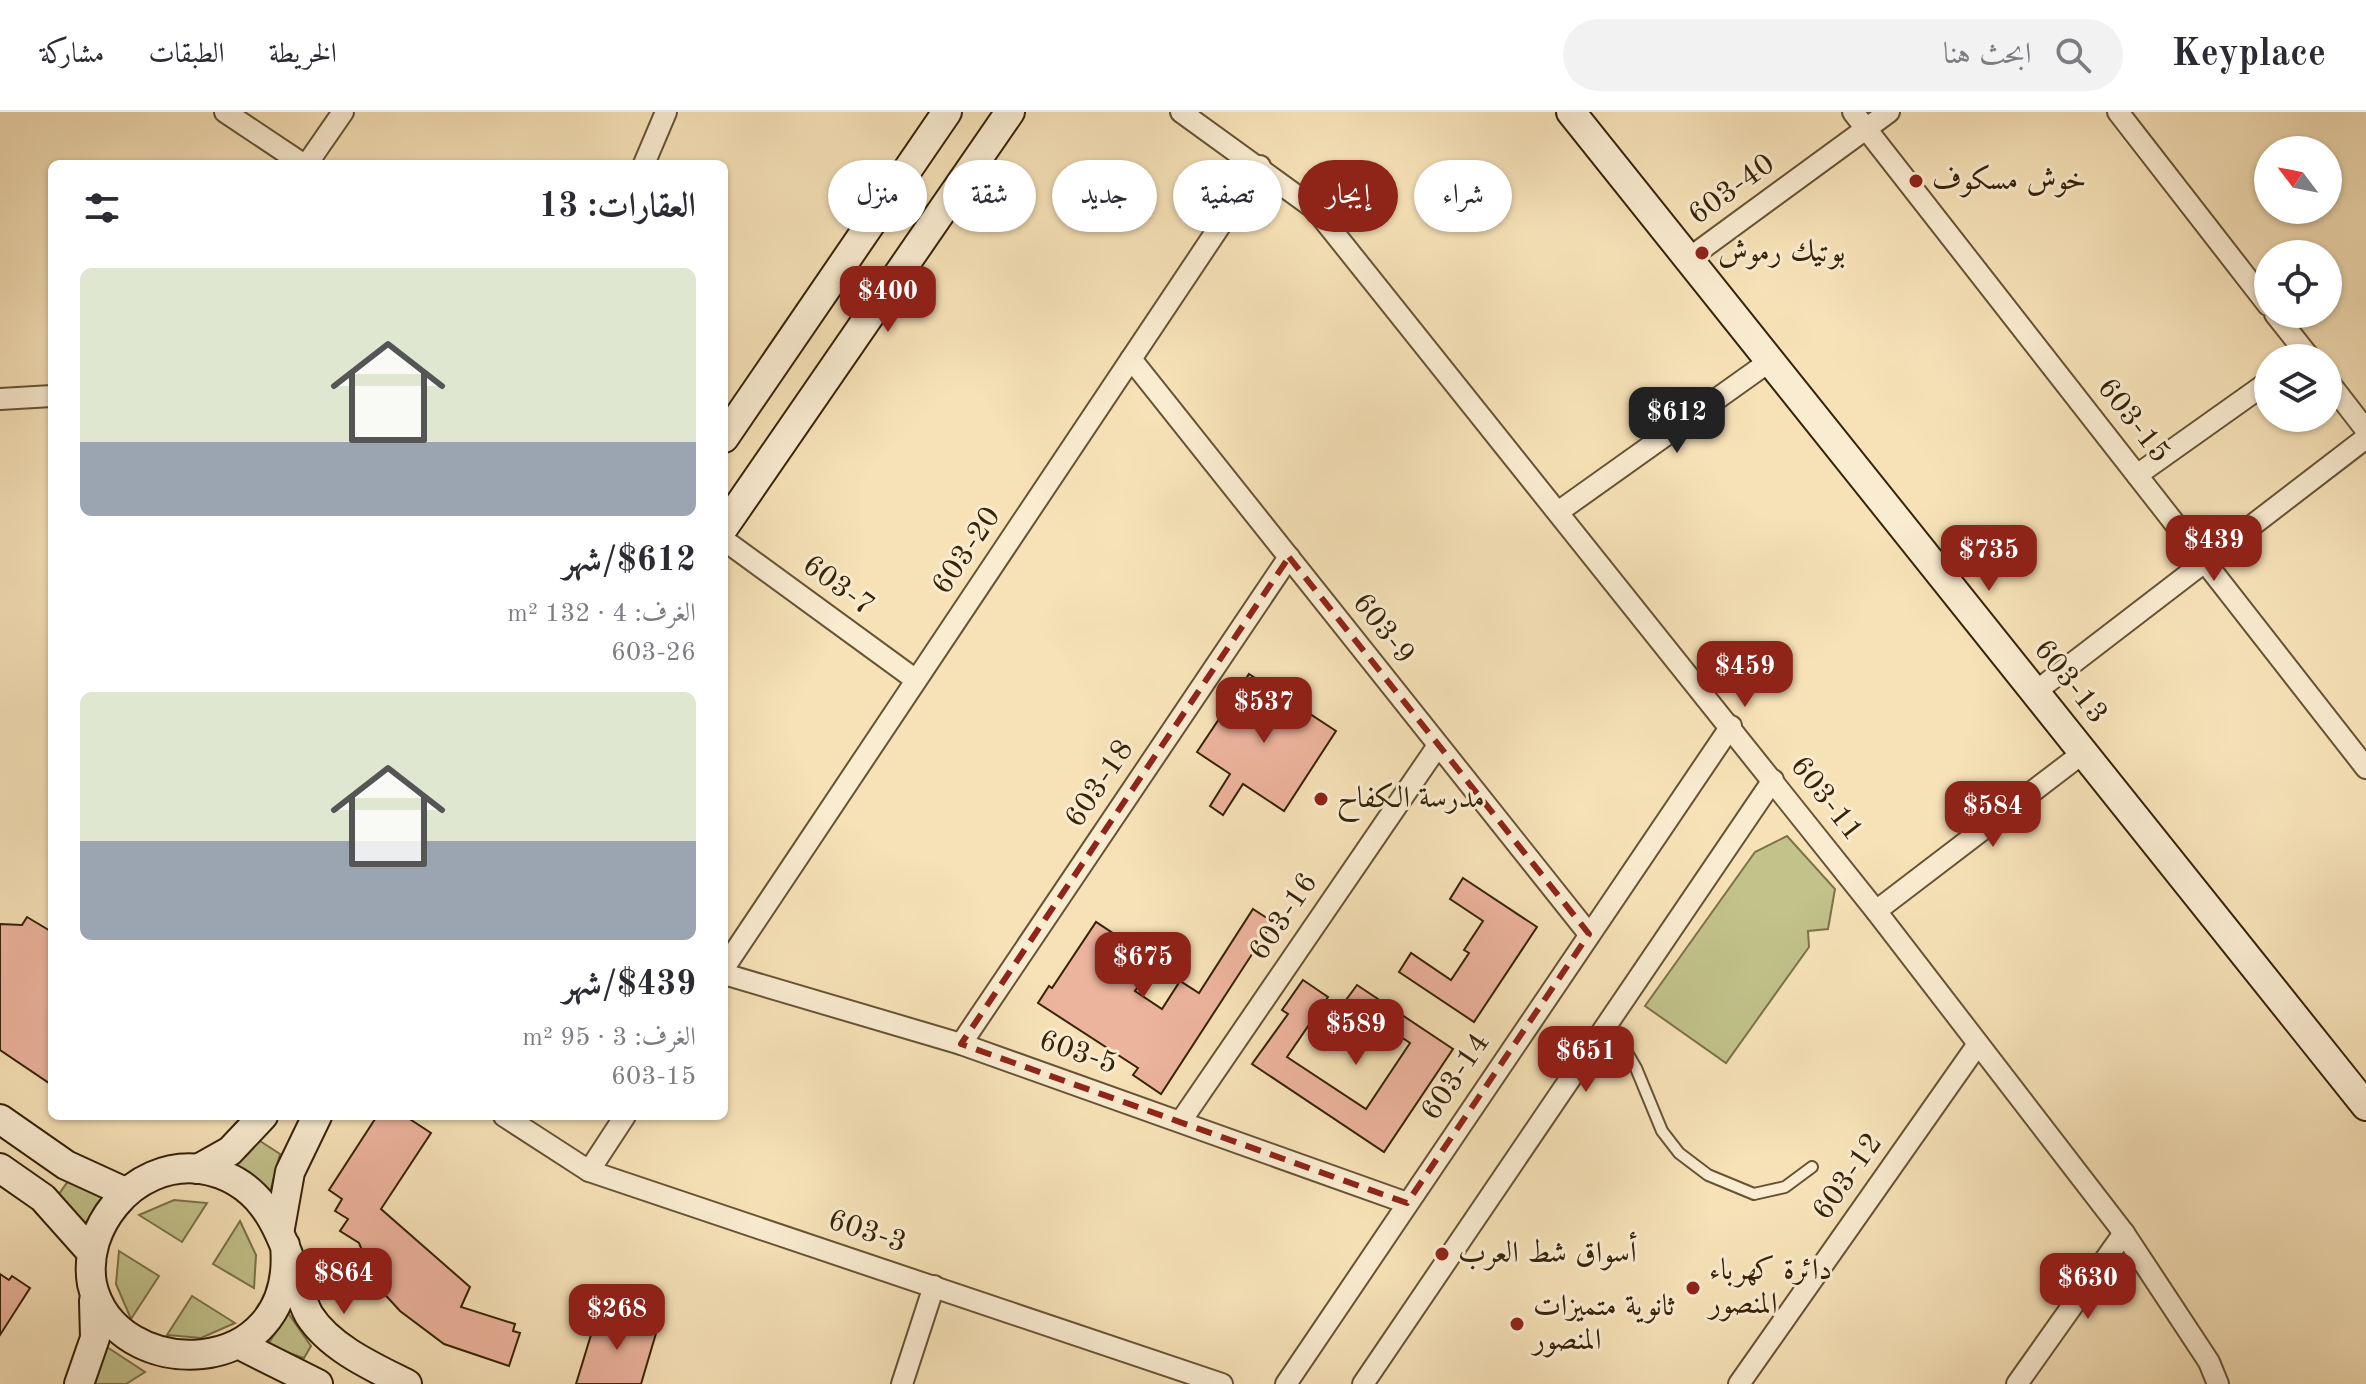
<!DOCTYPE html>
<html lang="ar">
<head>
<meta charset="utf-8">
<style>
  :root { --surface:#fff; --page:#f2f2f3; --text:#2b2b33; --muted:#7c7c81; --line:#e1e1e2; --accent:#8f2418 }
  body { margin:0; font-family:"Old Standard TT",Amiri,serif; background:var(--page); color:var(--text); direction:rtl; height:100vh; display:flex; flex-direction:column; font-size:30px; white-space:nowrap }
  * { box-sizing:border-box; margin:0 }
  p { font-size:26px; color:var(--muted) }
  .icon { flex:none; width:44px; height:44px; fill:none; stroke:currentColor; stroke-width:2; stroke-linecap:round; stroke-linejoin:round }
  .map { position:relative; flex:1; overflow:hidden; direction:ltr }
  .panel { position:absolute; left:48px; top:48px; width:680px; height:960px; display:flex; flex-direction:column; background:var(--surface); border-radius:12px; box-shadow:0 2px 6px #0004; direction:rtl }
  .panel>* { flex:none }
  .hud { position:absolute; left:752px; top:48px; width:760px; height:72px; direction:rtl; display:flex; gap:16px }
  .needle { width:52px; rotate:302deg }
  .buttons { position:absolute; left:2254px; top:24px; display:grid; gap:16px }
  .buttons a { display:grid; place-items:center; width:88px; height:88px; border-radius:50%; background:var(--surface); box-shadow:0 2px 6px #0004; font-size:40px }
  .price { position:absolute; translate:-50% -68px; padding:0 18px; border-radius:16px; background:var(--accent); color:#fff; font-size:26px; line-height:52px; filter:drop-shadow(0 2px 4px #0008) }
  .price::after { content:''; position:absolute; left:50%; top:48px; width:24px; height:18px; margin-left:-12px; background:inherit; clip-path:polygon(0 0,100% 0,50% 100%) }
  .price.on { background:#222; color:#fff }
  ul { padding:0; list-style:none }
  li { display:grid; align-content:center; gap:16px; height:424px; padding:0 32px }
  li span { display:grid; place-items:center; height:248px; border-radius:12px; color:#555 }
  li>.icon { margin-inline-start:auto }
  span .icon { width:144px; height:144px; fill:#fffc; stroke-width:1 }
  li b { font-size:34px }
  h2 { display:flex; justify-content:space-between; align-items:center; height:96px; padding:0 32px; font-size:34px }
  .tag { padding:0 28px; border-radius:36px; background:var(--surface); box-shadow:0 2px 6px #0004; font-size:28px; line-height:72px }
  .tag.on { background:var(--accent); color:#fff }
  header { display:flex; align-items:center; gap:48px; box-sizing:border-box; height:112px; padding:0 40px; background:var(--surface); border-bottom:2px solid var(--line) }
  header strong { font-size:38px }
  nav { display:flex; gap:44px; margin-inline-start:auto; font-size:28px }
  .search { width:560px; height:72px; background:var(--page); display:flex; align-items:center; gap:20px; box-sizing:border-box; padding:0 28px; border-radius:44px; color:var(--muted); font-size:30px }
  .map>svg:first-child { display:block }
  .green { fill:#c2c28b; stroke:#7c724a; stroke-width:2 }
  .building { fill:#edb49d; stroke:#362308; stroke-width:2 }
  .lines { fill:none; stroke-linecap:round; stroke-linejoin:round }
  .lane-casing { stroke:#665334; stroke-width:14 }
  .street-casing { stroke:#665334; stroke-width:24 }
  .secondary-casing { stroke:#362308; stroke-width:32 }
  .lane { stroke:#faecd1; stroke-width:10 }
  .street { stroke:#faecd1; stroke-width:20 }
  .secondary { stroke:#faecd1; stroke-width:28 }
  .marked { fill:none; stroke:#8f2418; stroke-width:6; stroke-dasharray:16 10; stroke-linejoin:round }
  .poi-dot { fill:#8f2418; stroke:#faecd1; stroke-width:3 }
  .labels { text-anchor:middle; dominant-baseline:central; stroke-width:6; stroke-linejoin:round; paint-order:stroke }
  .poi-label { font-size:30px; fill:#362308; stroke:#faecd1; text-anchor:start }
  .street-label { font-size:30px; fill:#362308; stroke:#faecd1 }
</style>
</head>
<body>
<header>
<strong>Keyplace</strong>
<div class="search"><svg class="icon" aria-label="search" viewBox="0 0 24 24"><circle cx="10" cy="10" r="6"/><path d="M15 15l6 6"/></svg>ابحث هنا</div>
<nav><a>الخريطة</a><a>الطبقات</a><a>مشاركة</a></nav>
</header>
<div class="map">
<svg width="2366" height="1272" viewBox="0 0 2366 1272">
  <rect width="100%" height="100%" fill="#f7e2b8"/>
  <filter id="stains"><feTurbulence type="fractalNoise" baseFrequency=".0025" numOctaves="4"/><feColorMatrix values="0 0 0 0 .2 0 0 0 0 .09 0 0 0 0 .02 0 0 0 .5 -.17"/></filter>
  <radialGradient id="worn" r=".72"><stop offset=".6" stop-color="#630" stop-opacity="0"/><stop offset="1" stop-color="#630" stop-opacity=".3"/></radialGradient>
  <g class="green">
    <polygon points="1787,724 1835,777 1828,817 1808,819 1809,835 1726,951 1645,894 1755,740"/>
    <polygon points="260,1029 280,1042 270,1080 227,1052"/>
    <polygon points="71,1065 108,1078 83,1115 59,1082"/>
    <polygon points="174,1088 207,1091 182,1130 139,1103"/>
    <polygon points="240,1109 256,1143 254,1176 213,1152"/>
    <polygon points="119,1139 159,1164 131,1207 116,1172"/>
    <polygon points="192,1184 235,1211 201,1226 167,1223"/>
    <polygon points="288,1201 311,1234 304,1246 267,1234"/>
    <polygon points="107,1235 145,1260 126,1272 95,1272"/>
  </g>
  <g class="building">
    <polygon points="1249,562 1336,619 1284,699 1243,672 1223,703 1210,694 1230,662 1197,640"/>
    <polygon points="1463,766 1537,815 1474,910 1399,860 1411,841 1451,868 1469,841 1464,838 1483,809 1450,787"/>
    <polygon points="1253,797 1273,810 1161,982 1133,963 1138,956 1038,891 1049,874 1052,876 1096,810 1155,849 1135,879 1162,897 1180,869 1199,881"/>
    <polygon points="27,805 52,820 52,973 0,938 0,812 22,813"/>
    <polygon points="1303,868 1328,885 1287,945 1366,997 1410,931 1346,888 1357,873 1453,937 1384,1040 1252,952 1288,902 1282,898"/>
    <polygon points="377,1004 405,1004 431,1021 381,1097 470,1175 461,1195 515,1212 513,1219 520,1221 509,1254 444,1232 400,1199 377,1174 359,1131 340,1119 348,1107 335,1099 342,1087 329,1078"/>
    <polygon points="0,1162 9,1168 12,1164 30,1176 0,1223"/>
    <polygon points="598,1200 657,1218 641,1272 576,1272"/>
  </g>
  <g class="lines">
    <g class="lane-casing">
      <polyline id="lane" points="1609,910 1636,956 1662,1019 1679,1041 1708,1063 1754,1082 1785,1075 1812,1055"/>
    </g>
    <g class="street-casing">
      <g id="street">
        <polyline points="225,0 303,52"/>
        <polyline points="1181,0 1315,97 1876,799 2124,1121 2209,1250 2218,1272"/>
        <polyline points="1853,0 2366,656"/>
        <polyline points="2118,0 2268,193"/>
        <polyline points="307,52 343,0"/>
        <polyline points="644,52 666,0"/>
        <polyline points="1688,147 1889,0"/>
        <polyline points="2275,202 2310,246"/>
        <polyline points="1131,247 1589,822"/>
        <polyline points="2328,269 2366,318"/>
        <polyline points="0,287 52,284"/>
        <polyline points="2137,363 2268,270"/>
        <polyline points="1558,400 1770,249"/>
        <polyline points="724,428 916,568"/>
        <polyline points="2035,580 2366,326"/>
        <polyline points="1876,799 2083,641"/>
        <polyline points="724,856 1260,54"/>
        <polyline points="724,862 961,932 1407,1091"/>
        <polyline points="961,932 1289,445"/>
        <polyline points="504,1004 589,1059 1222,1272"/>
        <polyline points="1181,1009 1437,635"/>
        <polyline points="589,1059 625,1004"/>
        <polyline points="902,1272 934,1174"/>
        <polyline points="1286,1272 1731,614"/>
        <polyline points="1363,1272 1773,668"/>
        <polyline points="1739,1272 1978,932"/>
        <polyline points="2017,1272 2124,1121"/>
      </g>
    </g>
    <g class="secondary-casing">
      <g id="secondary">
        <polyline points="1571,0 2366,994"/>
        <polyline points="724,326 947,0"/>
        <polyline points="724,415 1010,0"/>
        <polyline points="0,1007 66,1053 125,1080"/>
        <polyline points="0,1056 43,1086 92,1141"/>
        <polyline points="198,1057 230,1039 263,1004"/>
        <polyline points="280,1116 290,1060 317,1004"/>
        <path d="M 285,1133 C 298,1272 114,1272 92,1172 C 87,1143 97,1115 115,1093 C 135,1068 167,1053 200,1057 C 259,1066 279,1112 295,1163 C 299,1175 302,1191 309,1203 C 330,1236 373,1255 407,1272"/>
        <polyline points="246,1236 318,1272"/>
        <polyline points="79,1272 95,1226 94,1189"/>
      </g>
    </g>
    <use href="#lane" class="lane"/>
    <use href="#street" class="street"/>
    <use href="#secondary" class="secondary"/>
  </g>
  <path class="marked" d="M 1289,445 L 1589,822 L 1407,1091 L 961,932 Z"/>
  <g class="poi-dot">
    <circle cx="1916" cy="69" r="8"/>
    <circle cx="1702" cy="141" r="8"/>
    <circle cx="1321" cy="687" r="8"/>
    <circle cx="1442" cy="1142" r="8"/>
    <circle cx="1693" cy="1176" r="8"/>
    <circle cx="1517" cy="1212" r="8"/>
  </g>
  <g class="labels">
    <g class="poi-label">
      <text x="1932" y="69">خوش مسكوف</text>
      <text x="1718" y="141">بوتيك رموش</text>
      <text x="1337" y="687">مدرسة الكفاح</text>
      <text x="1458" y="1142">أسواق شط العرب</text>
      <text x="1709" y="1159">دائرة كهرباء<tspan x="1709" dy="34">المنصور</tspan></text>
      <text x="1533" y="1195">ثانوية متميزات<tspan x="1533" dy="34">المنصور</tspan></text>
    </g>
    <g class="street-label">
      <text transform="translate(1732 78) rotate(-36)">603-40</text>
      <text transform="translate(2133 309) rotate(52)">603-15</text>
      <text transform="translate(967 439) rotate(-56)">603-20</text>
      <text transform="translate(838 474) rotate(36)">603-7</text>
      <text transform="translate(1383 517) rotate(52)">603-9</text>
      <text transform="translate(2070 570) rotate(51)">603-13</text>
      <text transform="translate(1100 672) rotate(-56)">603-18</text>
      <text transform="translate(1826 687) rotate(52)">603-11</text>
      <text transform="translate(1284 805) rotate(-56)">603-16</text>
      <text transform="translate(1078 941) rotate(19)">603-5</text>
      <text transform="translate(1456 965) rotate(-56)">603-14</text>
      <text transform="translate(1848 1065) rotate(-55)">603-12</text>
      <text transform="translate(867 1120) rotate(18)">603-3</text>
    </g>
  </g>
  <rect width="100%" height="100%" filter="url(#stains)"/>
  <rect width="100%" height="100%" fill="url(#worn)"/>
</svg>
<div class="buttons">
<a><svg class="needle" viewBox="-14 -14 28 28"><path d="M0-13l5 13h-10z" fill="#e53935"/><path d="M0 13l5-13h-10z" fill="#7c7c81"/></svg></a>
<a><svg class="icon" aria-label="locate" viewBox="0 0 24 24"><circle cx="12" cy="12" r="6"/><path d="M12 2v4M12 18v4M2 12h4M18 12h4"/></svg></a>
<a><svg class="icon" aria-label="layers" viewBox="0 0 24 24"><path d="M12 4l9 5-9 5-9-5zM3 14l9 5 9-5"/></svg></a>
</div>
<b class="price" style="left:888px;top:222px">$400</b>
<b class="price on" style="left:1677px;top:343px">$612</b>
<b class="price" style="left:2214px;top:471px">$439</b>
<b class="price" style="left:1989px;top:481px">$735</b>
<b class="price" style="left:1745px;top:597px">$459</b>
<b class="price" style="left:1264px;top:633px">$537</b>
<b class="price" style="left:1993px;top:737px">$584</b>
<b class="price" style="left:1143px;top:888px">$675</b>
<b class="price" style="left:1356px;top:955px">$589</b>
<b class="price" style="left:1586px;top:982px">$651</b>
<b class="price" style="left:344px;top:1204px">$864</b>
<b class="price" style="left:2088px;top:1209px">$630</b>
<b class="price" style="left:617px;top:1240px">$268</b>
<div class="hud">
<a class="tag">شراء</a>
<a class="tag on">إيجار</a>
<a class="tag">تصفية</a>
<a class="tag">جديد</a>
<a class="tag">شقة</a>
<a class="tag">منزل</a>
</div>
<section class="panel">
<h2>العقارات: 13<svg class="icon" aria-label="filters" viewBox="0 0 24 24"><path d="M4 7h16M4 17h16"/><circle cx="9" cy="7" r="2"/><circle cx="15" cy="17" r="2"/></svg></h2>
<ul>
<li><span style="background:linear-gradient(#dfe7d0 70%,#9aa5b1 0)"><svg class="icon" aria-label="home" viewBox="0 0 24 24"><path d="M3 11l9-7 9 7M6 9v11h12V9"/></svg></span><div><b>$612/شهر</b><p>الغرف: 4 · 132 m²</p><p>603-26</p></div></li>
<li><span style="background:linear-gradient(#dfe7d0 60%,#9aa5b1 0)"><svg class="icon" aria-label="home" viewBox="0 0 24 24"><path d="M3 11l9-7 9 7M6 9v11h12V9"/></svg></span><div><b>$439/شهر</b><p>الغرف: 3 · 95 m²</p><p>603-15</p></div></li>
</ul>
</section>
</div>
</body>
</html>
